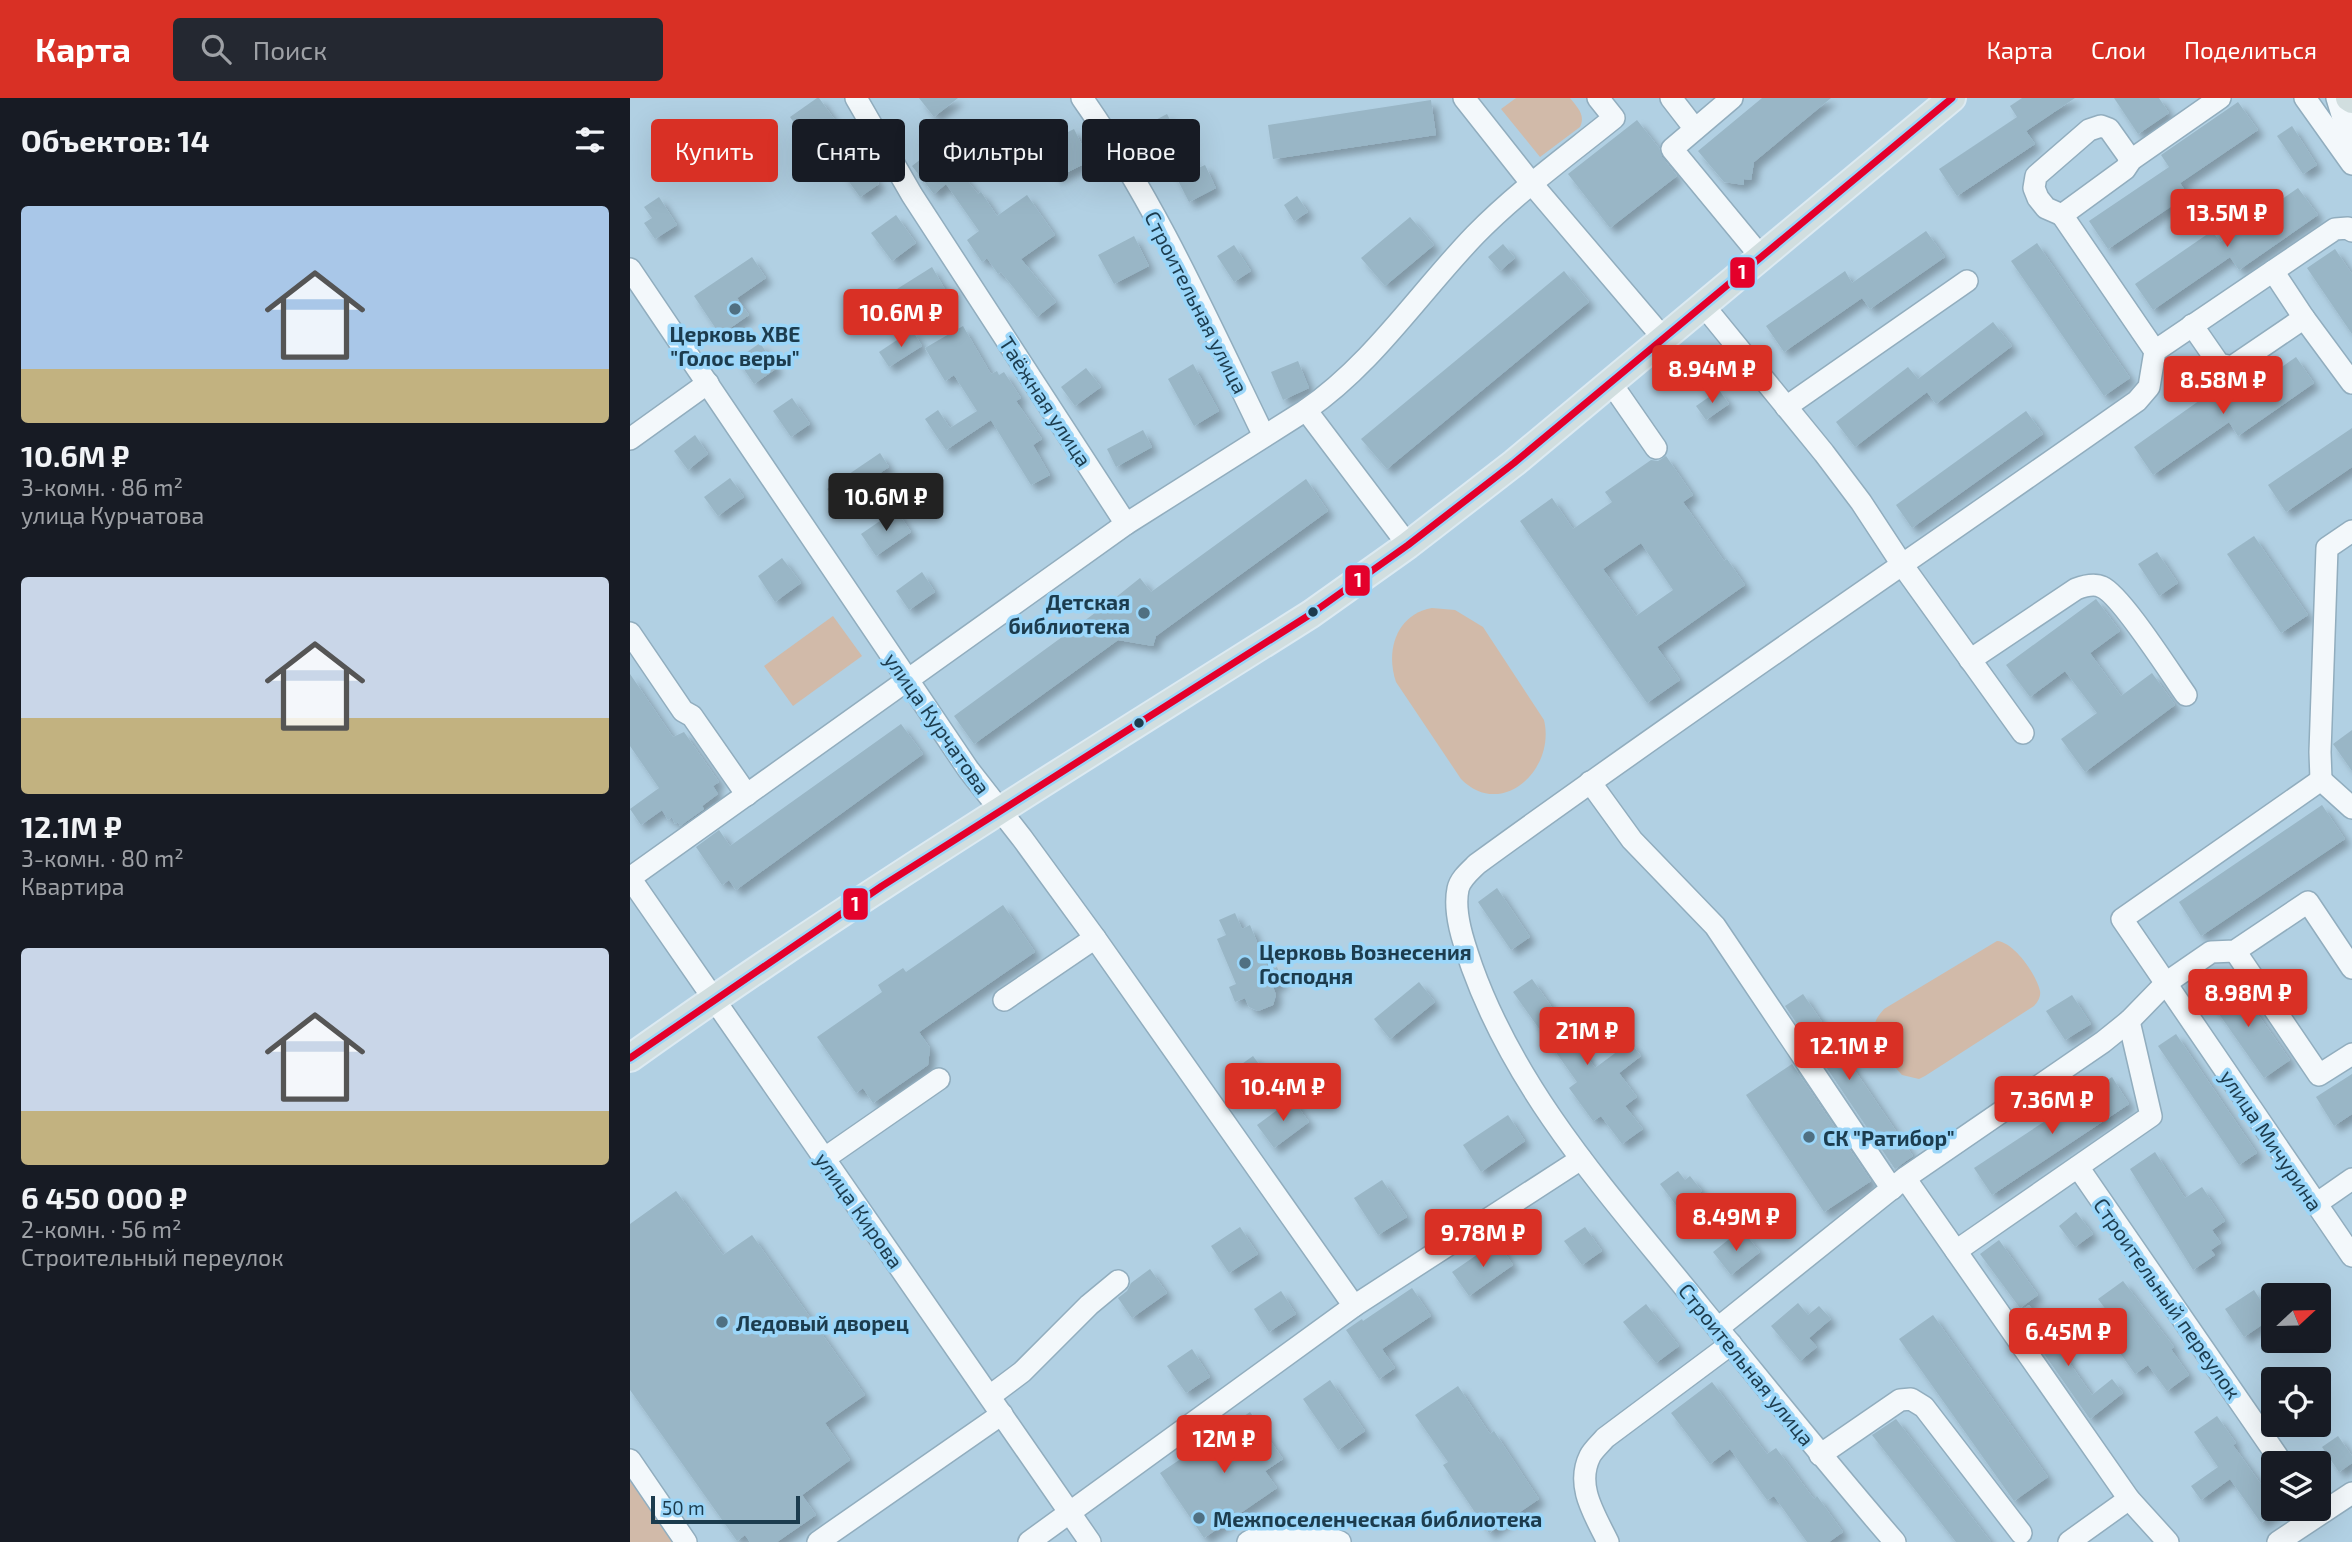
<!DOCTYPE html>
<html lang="ru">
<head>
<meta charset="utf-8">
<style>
  :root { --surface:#171b24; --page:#242831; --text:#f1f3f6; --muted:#9ea1a6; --accent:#d93025 }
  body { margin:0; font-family:"Exo 2",sans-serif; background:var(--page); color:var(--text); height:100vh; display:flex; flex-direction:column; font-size:26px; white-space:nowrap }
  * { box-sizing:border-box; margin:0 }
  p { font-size:23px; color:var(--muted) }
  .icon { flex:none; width:38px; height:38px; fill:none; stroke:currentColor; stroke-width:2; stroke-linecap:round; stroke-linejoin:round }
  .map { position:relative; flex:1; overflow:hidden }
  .details { display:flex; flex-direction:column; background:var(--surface); width:630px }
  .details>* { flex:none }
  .banner { position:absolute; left:21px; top:21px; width:665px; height:63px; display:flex; gap:14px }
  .needle { width:46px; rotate:68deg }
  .controls { position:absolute; left:1631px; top:1185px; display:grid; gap:14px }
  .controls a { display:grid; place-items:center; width:70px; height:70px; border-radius:7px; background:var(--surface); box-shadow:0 7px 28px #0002; font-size:35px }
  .scale { position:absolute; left:21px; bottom:18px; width:149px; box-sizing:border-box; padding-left:7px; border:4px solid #1c3c4e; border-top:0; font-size:19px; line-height:24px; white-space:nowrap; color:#1c3c4e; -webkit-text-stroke:5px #9bd6f9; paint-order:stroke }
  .price { position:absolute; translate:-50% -60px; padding:0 16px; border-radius:7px; background:var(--accent); color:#fff; font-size:23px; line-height:46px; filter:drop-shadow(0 2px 4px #0008) }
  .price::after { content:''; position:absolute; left:50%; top:42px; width:21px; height:16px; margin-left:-10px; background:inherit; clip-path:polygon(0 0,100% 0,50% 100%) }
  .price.current { background:#222; color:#fff }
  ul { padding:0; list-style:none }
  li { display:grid; align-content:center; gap:14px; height:371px; padding:0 21px }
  li span { display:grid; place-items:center; height:217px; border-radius:7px; color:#555 }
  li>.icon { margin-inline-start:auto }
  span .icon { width:126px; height:126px; fill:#fffc; stroke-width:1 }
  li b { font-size:30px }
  h2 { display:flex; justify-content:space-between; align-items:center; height:84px; padding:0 21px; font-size:30px }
  .chip { padding:0 24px; border-radius:7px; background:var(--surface); box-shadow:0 7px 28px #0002; font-size:24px; line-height:63px }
  .chip.current { background:var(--accent); color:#fff }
  header { display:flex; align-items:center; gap:42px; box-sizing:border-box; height:98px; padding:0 35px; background:var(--accent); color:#fff }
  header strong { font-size:33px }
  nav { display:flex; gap:38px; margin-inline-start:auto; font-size:24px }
  .search { width:490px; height:63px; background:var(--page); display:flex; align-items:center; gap:18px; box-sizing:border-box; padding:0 24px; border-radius:7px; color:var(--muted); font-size:26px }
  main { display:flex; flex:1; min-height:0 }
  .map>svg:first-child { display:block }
  .green { fill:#d1baa9 }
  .building { fill:#99b6c6; fill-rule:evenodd; filter:url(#shadow) }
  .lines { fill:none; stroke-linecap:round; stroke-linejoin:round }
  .minor-casing { stroke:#91adbe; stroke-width:24 }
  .major-casing { stroke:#dceaf2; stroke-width:30 }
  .minor { stroke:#f3f8fb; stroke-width:21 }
  .major { stroke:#d1dedf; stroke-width:26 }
  .bus-1-casing { stroke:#9bd6f9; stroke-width:12 }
  .bus-1 { stroke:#e4002b; stroke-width:7 }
  .poi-dot { fill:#507082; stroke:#9bd6f9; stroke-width:2.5 }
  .bus-dot { fill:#1c3c4e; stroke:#9bd6f9; stroke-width:2.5 }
  .labels { text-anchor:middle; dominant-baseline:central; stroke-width:7; stroke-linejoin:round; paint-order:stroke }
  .street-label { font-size:21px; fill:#1c3c4e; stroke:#9bd6f9 }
  .poi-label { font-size:21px; font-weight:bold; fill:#1c3c4e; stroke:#9bd6f9; text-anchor:start }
  .line-badge { stroke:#9bd6f9; stroke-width:2.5 }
  .badge-label { font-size:19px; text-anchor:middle; font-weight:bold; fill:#fff }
</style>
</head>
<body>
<header>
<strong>Карта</strong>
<div class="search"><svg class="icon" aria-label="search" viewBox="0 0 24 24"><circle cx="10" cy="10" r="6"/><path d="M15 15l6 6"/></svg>Поиск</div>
<nav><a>Карта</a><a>Слои</a><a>Поделиться</a></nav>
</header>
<main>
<section class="details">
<h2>Объектов: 14<svg class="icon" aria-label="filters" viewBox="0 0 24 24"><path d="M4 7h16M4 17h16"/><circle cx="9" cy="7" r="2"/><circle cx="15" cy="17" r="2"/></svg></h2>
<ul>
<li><span style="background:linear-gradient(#a9c7e8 75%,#c2b280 0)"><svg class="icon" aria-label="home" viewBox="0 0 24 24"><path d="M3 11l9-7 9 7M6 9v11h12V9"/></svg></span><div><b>10.6M ₽</b><p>3-комн. · 86 m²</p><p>улица Курчатова</p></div></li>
<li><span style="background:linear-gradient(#c9d6e8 65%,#c2b280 0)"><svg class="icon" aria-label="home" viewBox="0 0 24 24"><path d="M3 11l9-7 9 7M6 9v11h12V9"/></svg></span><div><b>12.1M ₽</b><p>3-комн. · 80 m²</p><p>Квартира</p></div></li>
<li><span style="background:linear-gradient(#c9d6e8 75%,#c2b280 0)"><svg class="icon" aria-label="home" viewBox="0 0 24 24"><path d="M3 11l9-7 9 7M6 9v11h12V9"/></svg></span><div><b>6 450 000 ₽</b><p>2-комн. · 56 m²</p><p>Строительный переулок</p></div></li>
</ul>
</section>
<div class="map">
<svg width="1722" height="1444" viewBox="0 0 1722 1444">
  <defs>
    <filter id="shadow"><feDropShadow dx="6" dy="6" stdDeviation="3.5" flood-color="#0004"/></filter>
  </defs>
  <rect width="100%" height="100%" fill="#b1d0e3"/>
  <g class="green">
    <path d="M 886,0 L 940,0 C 947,9 956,17 950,29 L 910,59 L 871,11 Z"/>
    <path d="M 802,510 L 825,512 L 853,529 L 914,622 C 926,672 871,722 831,681 L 766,584 C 755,552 767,516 802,510 Z"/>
    <polygon points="203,518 232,558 163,608 134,568"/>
    <path d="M 1367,843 C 1384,844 1406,876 1410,893 C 1411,898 1408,904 1404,908 L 1295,978 L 1289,981 L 1272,977 C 1262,966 1244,942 1245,926 C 1246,920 1250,916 1254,911 Z"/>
    <polygon points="0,1383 42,1444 0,1444"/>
  </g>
  <g class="building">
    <polygon points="187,0 189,0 205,22 176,42 160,19"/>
    <polygon points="289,0 328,0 304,19"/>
    <polygon points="1132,0 1201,0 1124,64 1121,82 1114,81 1114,87 1094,84 1068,53"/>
    <polygon points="1392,0 1445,0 1396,33 1405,46 1327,98 1309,71 1387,19 1380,8"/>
    <polygon points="1484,0 1529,0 1539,15 1508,36"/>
    <polygon points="801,2 806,37 643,61 638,27"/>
    <polygon points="1608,4 1628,32 1550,85 1558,97 1478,151 1459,123 1539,69 1531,57"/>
    <polygon points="537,16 566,71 575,67 586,90 559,104 536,59 530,63 512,29"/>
    <polygon points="1007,22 1029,50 1032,59 1047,78 980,130 938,76"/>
    <polygon points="1662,28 1687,67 1673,76 1647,38"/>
    <polygon points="444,31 460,63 426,80 410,48"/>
    <polygon points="309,47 348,96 351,94 367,118 397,97 425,137 391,161 426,204 407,219 371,174 368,176 357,160 352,164 337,142 349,133 316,86 304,96 282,68"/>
    <polygon points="231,60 249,86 230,99 212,74"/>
    <polygon points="1668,90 1688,117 1609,172 1600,159 1523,212 1505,186 1582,133 1590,144"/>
    <polygon points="667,98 678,114 664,123 654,107"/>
    <polygon points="29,99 47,127 25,141 14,125 22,120 14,109"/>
    <polygon points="266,117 286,145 262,163 241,135"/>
    <polygon points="780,119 804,147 755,188 731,160"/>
    <polygon points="1296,133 1315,159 1240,211 1232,200 1154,254 1136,228 1215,173 1222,185"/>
    <polygon points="504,138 519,168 484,186 468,157"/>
    <polygon points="1407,145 1500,280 1474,298 1381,163"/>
    <polygon points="873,146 885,160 870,173 858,159"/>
    <polygon points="604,147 621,173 604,184 587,158"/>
    <polygon points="1705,151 1722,176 1722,236 1677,170"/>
    <polygon points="122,159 136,180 107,200 119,217 90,237 64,198"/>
    <polygon points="302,169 316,193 306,199 309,203 284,219 267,191"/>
    <polygon points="934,173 959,204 757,371 731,341"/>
    <polygon points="1363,224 1382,248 1306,306 1297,294 1225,349 1206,324 1278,269 1288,281"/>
    <polygon points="333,228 361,276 367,273 369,277 374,274 391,300 386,303 412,341 403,347 420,377 401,387 361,322 316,352 295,321 308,312 320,330 347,313 324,277 315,283 295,250"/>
    <polygon points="282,232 292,248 259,269 249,254"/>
    <polygon points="130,245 147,270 124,286 107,261"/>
    <polygon points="1666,259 1684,285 1608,338 1599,324 1523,377 1504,349 1580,295 1591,311"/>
    <polygon points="668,263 679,290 653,302 641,274"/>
    <polygon points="563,266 589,313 564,328 538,281"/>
    <polygon points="456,270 471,289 445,308 431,289"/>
    <polygon points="1089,292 1099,306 1076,322 1066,308"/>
    <polygon points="162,300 180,326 161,339 143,313"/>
    <polygon points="1396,313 1413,336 1282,430 1266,407"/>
    <polygon points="1722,330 1722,369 1656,414 1638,387"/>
    <polygon points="513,332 522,349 486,369 477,351"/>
    <polygon points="65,337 78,356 58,372 44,353"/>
    <polygon points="250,355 259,369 207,404 197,391"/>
    <path d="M 1036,358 L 1063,397 L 1053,404 L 1094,463 L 1097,461 L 1115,487 L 1027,549 L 1050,582 L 1017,605 L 890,423 L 922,400 L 943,431 L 982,404 L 975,394 L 1021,362 L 1028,363 ZM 1011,445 L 1043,492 L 1006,518 L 973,471 Z"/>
    <polygon points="100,380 114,399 88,418 74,399"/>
    <polygon points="676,381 698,413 526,538 523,548 488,542 344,646 324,618 480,504 510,480 521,494"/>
    <polygon points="266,412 281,434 246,458 231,436"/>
    <polygon points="1624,438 1678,517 1651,535 1597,456"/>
    <polygon points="1527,454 1548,485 1529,498 1508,466"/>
    <polygon points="152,460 171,485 145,504 128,478"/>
    <polygon points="292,474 305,494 279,512 266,493"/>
    <polygon points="1466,501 1490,533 1460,555 1491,598 1522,575 1545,607 1455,674 1431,641 1467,615 1435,573 1400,599 1376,567"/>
    <polygon points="0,576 43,639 54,634 89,684 83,688 88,696 72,708 74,711 50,728 48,724 45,726 42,719 38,722 32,712 11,727 0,711 29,690 0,648"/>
    <polygon points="271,626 293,656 106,792 99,782 92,787 66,749 89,732 100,748"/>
    <polygon points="1722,632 1722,673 1703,646"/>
    <polygon points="1692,707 1715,741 1571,838 1549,804"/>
    <polygon points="867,790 900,839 881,852 848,804"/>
    <polygon points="373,807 405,854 289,934 300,950 298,967 243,1005 233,990 226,995 187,939 252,894 248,887 273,870 276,874"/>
    <polygon points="605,815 612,831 620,827 639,873 647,869 653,884 643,889 646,897 643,907 628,913 619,909 615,900 605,904 599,889 606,886 587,841 596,837 589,822"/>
    <polygon points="902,881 965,970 1000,944 1011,958 989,975 1007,999 995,1008 1013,1031 992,1046 971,1018 963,1023 939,990 947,984 883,894"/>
    <polygon points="1603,881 1660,962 1634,980 1577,899"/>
    <polygon points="789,884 805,904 760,941 744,921"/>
    <polygon points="1173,896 1283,1058 1265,1071 1155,908"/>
    <polygon points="1442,897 1461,926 1435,942 1416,913"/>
    <polygon points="1546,936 1627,1055 1609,1067 1528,948"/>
    <polygon points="623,958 638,978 611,998 595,978"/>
    <polygon points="1162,966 1241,1083 1194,1114 1116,997"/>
    <polygon points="1722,976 1722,1016 1704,1028 1686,999"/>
    <polygon points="1482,979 1499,1006 1362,1097 1344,1070"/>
    <polygon points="662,1001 679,1024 644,1050 627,1027"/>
    <polygon points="878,1017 895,1043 851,1074 833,1047"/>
    <polygon points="1525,1054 1555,1100 1572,1089 1595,1123 1582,1132 1591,1145 1581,1152 1585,1157 1563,1172 1500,1071"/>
    <polygon points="1048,1073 1055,1082 1060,1078 1072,1093 1048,1110 1030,1086"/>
    <polygon points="752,1082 777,1119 748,1137 724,1100"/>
    <polygon points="46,1093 93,1157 122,1137 235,1297 195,1325 220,1362 172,1397 186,1417 147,1444 120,1444 115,1437 107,1443 0,1292 0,1126"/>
    <polygon points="1446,1114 1463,1136 1445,1149 1429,1128"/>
    <polygon points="610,1129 628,1156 599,1175 581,1148"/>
    <polygon points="955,1129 972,1153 952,1167 934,1143"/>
    <polygon points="1108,1134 1112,1140 1116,1137 1130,1154 1101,1177 1083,1154"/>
    <polygon points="1369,1142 1408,1197 1390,1210 1350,1156"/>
    <polygon points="867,1143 883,1167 839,1198 822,1174"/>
    <polygon points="520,1171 537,1195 502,1220 488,1200 497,1193 501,1185"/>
    <polygon points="1493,1183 1544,1249 1541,1251 1559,1277 1537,1293 1518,1267 1505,1276 1485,1248 1497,1240 1468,1201"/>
    <polygon points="782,1190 801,1218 752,1251 765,1270 749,1281 716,1232 732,1221 733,1223"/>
    <polygon points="1624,1192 1642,1220 1614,1239 1595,1211"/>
    <polygon points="651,1193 666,1216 639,1234 624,1211"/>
    <polygon points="1168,1205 1178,1217 1189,1208 1201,1221 1179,1240 1187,1249 1170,1263 1141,1228"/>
    <polygon points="1016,1206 1049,1248 1026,1265 993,1224"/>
    <polygon points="1399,1207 1462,1297 1482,1281 1493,1295 1460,1321 1386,1216"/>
    <polygon points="1303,1217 1418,1379 1384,1403 1269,1241"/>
    <polygon points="562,1251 580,1279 556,1295 537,1268"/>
    <polygon points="700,1282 735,1333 708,1352 673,1301"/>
    <polygon points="1082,1284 1137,1356 1146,1350 1184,1401 1187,1398 1213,1434 1199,1444 1177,1444 1144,1398 1137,1402 1100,1351 1080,1366 1041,1315"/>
    <polygon points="828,1288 860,1336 864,1333 909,1401 859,1435 813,1367 818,1364 785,1317"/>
    <polygon points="620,1314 653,1361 635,1373 647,1390 574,1440 530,1375"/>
    <polygon points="1587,1318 1606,1345 1603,1347 1643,1403 1643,1410 1649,1412 1631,1425 1600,1381 1571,1402 1561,1388 1588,1369 1564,1334"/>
    <polygon points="1266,1321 1361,1444 1326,1444 1242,1337"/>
    <polygon points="1708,1338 1722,1358 1722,1365 1709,1374 1692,1349"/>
  </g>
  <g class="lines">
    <g class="minor-casing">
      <g id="minor">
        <polyline points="226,0 282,97 496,426"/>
        <path d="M 452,0 C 526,105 578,223 634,338"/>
        <polyline points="834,0 902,86 1034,241"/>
        <polyline points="1041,0 1065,31"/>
        <polyline points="1102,0 1042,51 1132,160"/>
        <polyline points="1675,0 1722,66"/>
        <polyline points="1707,0 1722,50"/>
        <polyline points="1432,117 1416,110 1408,100 1404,90 1406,78 1459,32 1471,28 1479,31 1501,62"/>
        <polyline points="0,171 338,671 392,740 465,840 724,1208"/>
        <polyline points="1074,208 1194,355 1231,404 1273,468 1393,635"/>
        <polyline points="1674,220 1722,285"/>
        <polyline points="1562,227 1589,266 1602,269 1674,220 1643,173"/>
        <polyline points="1525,253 1432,117 1495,71 1501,62 1590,0"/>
        <polyline points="981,285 1026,350"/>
        <polyline points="1156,309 1337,183"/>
        <path d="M 676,312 C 743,266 789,195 845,137 C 887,94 937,58 984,20 L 968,0"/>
        <polyline points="0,341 78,285"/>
        <polyline points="0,535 53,613 62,618 117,697"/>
        <path d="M 1340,562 L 1446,491 C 1454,488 1464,485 1472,489 C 1491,497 1541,576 1556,597"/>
        <polyline points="1691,682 1690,654 1697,450 1722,433"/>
        <polyline points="960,684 1002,742 1085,828 1262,1091"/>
        <polyline points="1722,710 1691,682 1492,821 1722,1158"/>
        <polyline points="0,780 496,426 676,312 778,447"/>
        <polyline points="0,780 460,1444"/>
        <polyline points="1605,853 1689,977 1722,956"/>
        <polyline points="374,902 465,840"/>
        <polyline points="195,1060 309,981"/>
        <polyline points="1448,1069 1652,1365"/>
        <polyline points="1275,1080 1499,1401 1538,1444"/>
        <polyline points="1686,1106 1722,1081"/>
        <polyline points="1326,1153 1521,1018 1499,923"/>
        <polyline points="1088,1230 1275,1080 1473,944 1499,923 1536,885 1581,854 1605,853 1678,804 1722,870"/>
        <polyline points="360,1298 392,1274 459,1207 488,1183"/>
        <polyline points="1190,1357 1270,1302 1281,1301 1294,1309 1391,1435"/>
        <polyline points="0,1362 56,1444"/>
        <polyline points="188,1444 372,1316"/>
        <polyline points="399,1444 724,1208 951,1061"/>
        <path d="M 618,1444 C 645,1428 682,1432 710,1444"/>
        <path d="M 978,1444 C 965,1417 945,1388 960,1358 C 963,1352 970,1346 975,1340 L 1101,1246"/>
        <path d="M 1265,1444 C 1199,1368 1136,1289 1072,1211 C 985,1102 890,1002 842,869 C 834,846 823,815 828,791 C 830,781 840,773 847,766 C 1064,608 1287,458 1507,303 L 1519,289 L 1525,253 L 1705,131 L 1718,130 L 1722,133"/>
        <polyline points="1439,1444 1499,1401"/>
        <polyline points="1648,1444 1722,1395"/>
      </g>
    </g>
    <g class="major-casing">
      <g id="major">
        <polyline points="1719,0 1722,2"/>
        <path d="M 0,960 C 221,802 452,661 681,516 L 778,447 L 884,365 L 1322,0"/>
      </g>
    </g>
    <use href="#minor" class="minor"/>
    <use href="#major" class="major"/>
    <g class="bus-1-casing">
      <polyline id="bus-1" points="0,960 252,788 681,516 778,447 884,365 1322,0"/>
    </g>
    <use href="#bus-1" class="bus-1"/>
  </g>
  <g class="poi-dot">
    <circle cx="105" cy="211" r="7"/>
    <circle cx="514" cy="515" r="7"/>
    <circle cx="615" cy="865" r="7"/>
    <circle cx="1179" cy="1039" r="7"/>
    <circle cx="92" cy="1224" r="7"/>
    <circle cx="569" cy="1420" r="7"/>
  </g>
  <g class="bus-dot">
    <circle cx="683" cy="514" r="6"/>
    <circle cx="509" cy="625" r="6"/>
  </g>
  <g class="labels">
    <g class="street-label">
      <text transform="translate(567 204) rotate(63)">Строительная улица</text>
      <text transform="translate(416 303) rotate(57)">Таёжная улица</text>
      <text transform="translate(308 625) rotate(55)">улица Курчатова</text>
      <text transform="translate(1642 1042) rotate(56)">улица Мичурина</text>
      <text transform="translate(230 1112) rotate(55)">улица Кирова</text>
      <text transform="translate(1538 1200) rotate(55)">Строительный переулок</text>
      <text transform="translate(1117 1266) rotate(51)">Строительная улица</text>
    </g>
    <g class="poi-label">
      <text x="105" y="235" text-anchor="middle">Церковь ХВЕ<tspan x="105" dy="24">"Голос веры"</tspan></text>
      <text x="500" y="503" text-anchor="end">Детская<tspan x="500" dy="24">библиотека</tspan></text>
      <text x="629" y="853">Церковь Вознесения<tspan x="629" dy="24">Господня</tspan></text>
      <text x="1193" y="1039">СК "Ратибор"</text>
      <text x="106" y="1224">Ледовый дворец</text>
      <text x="583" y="1420">Межпоселенческая библиотека</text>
    </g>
  </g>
  <g class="line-badge">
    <rect x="1099" y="158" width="27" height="33" rx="7" fill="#e4002b"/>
    <rect x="714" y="466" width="27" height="33" rx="7" fill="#e4002b"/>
    <rect x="212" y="789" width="27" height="34" rx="7" fill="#e4002b"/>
  </g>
  <g class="badge-label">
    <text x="1112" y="181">1</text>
    <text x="728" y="489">1</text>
    <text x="225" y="813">1</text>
  </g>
</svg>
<div class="controls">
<a><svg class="needle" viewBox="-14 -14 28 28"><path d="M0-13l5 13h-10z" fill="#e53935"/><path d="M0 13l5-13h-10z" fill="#9ea1a6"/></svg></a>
<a><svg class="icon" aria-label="locate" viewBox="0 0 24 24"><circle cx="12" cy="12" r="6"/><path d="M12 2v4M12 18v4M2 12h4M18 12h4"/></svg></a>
<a><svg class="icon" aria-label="layers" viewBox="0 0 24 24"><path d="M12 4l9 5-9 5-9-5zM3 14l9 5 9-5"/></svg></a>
</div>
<div class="scale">50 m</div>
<b class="price" style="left:1597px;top:151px">13.5M ₽</b>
<b class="price" style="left:271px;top:251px">10.6M ₽</b>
<b class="price" style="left:1082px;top:307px">8.94M ₽</b>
<b class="price" style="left:1593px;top:318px">8.58M ₽</b>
<b class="price current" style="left:256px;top:435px">10.6M ₽</b>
<b class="price" style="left:1618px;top:931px">8.98M ₽</b>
<b class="price" style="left:957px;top:969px">21M ₽</b>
<b class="price" style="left:1219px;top:984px">12.1M ₽</b>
<b class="price" style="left:653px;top:1025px">10.4M ₽</b>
<b class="price" style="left:1422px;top:1038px">7.36M ₽</b>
<b class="price" style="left:1106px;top:1155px">8.49M ₽</b>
<b class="price" style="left:853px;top:1171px">9.78M ₽</b>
<b class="price" style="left:1438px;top:1270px">6.45M ₽</b>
<b class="price" style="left:594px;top:1377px">12M ₽</b>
<div class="banner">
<a class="chip current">Купить</a>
<a class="chip">Снять</a>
<a class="chip">Фильтры</a>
<a class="chip">Новое</a>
</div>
</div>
</main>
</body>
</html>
